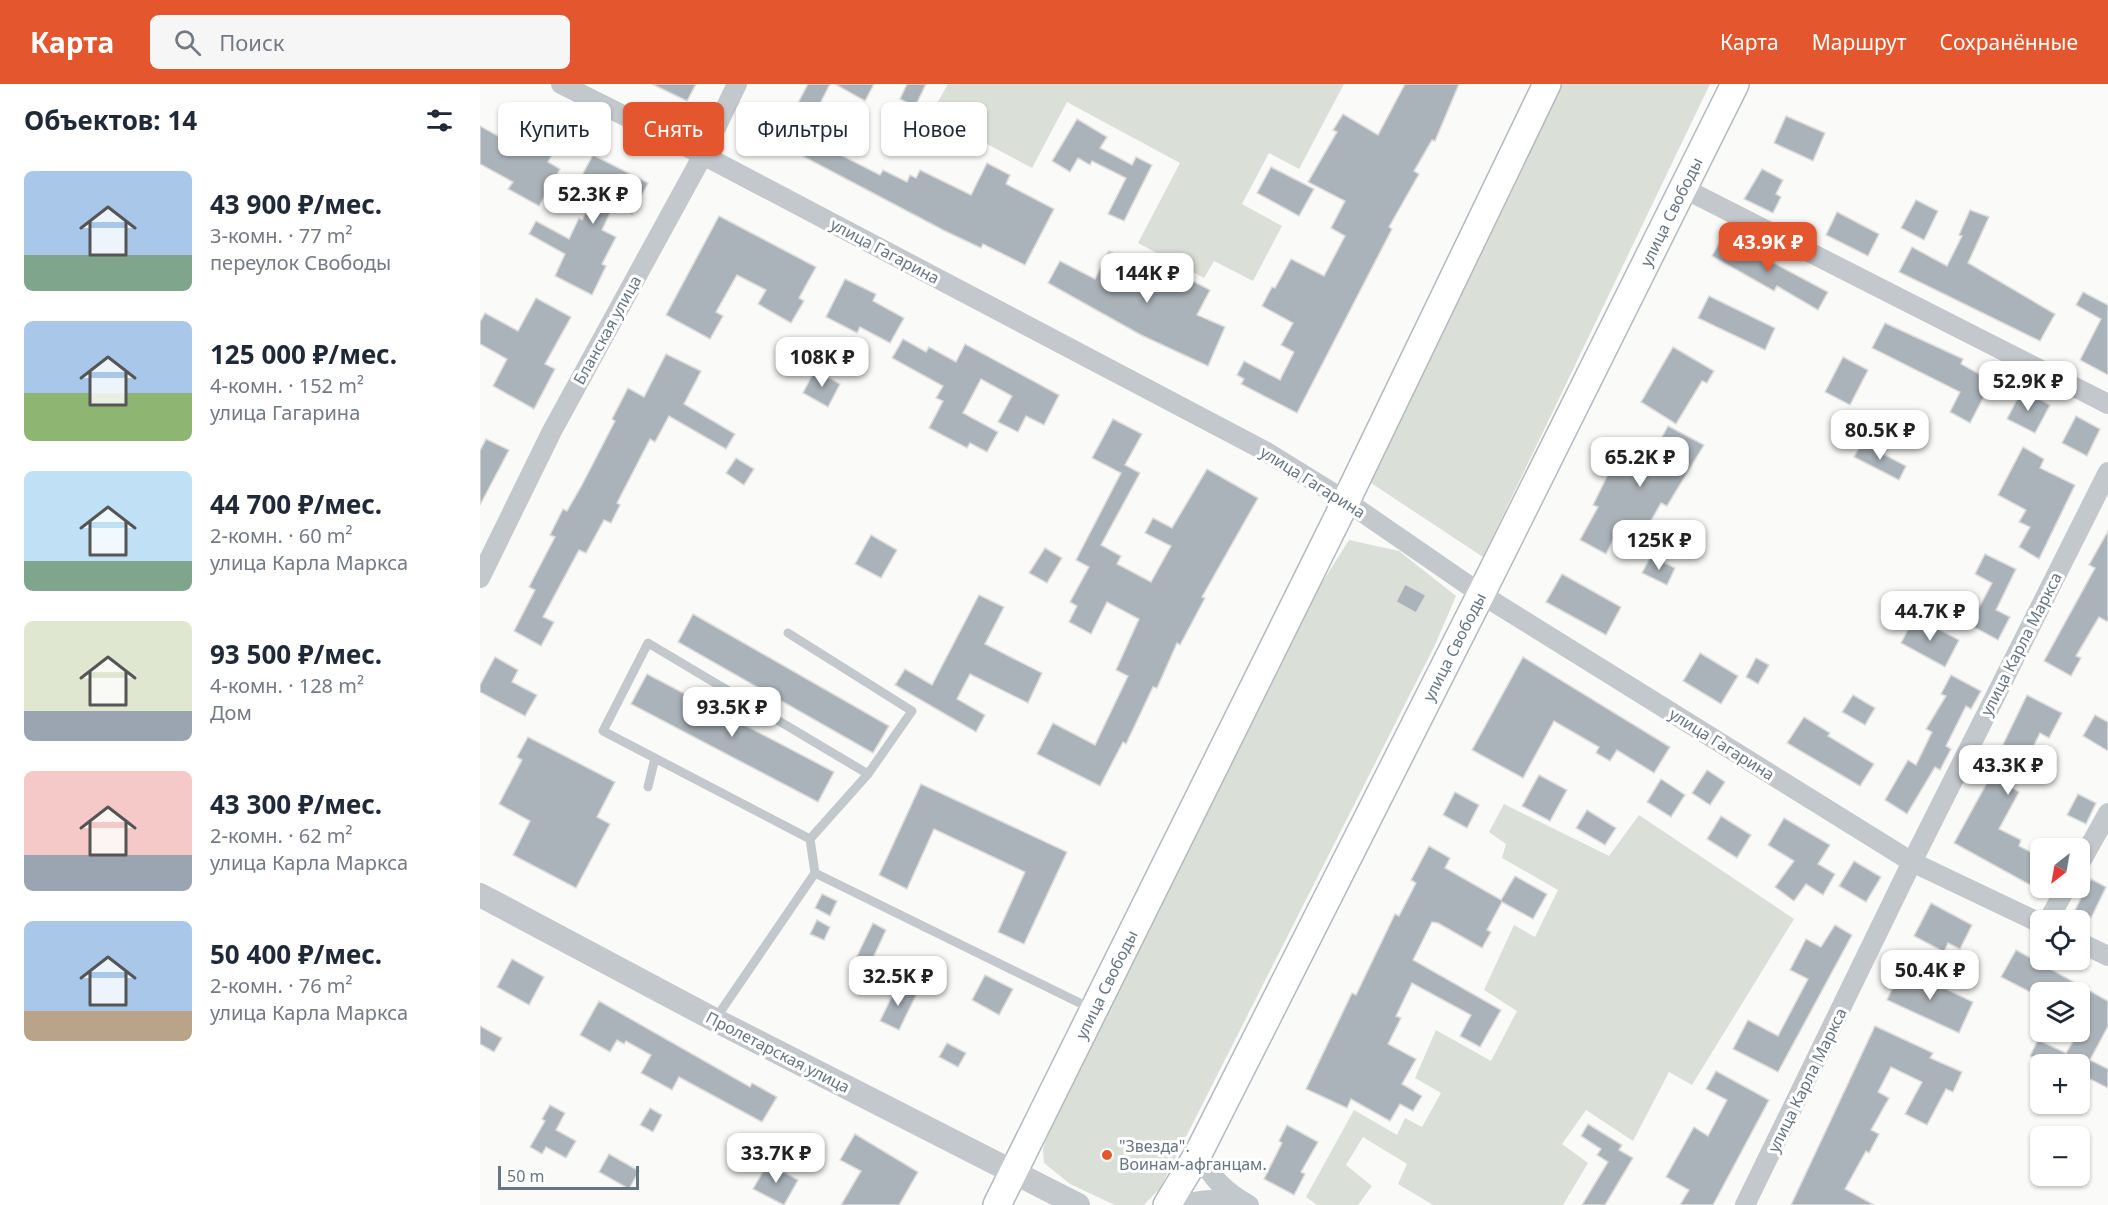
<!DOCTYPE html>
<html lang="ru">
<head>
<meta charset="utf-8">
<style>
  :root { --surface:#fff; --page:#f6f6f7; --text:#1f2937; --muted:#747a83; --accent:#e4572e }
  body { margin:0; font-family:"Noto Sans",sans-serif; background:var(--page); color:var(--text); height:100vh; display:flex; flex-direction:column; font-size:22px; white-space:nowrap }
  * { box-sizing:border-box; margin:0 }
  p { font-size:20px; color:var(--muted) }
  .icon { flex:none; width:33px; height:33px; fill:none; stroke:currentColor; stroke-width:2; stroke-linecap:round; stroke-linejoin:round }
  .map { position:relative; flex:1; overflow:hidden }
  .details { display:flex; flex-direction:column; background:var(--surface); width:480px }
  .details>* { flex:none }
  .guide { position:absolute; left:18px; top:18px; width:570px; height:54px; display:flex; gap:12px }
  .needle { width:39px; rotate:211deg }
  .buttons { position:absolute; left:1550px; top:754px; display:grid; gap:12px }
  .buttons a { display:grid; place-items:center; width:60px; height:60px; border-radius:9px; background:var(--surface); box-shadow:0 2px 4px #0004; font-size:30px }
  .scale { position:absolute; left:18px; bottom:15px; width:141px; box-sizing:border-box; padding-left:6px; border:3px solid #657683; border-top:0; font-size:16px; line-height:21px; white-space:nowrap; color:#657683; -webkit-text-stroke:4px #fff; paint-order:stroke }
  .price { position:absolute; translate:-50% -51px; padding:0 14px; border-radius:12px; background:#fff; color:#222; font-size:20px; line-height:39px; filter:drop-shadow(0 2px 3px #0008) }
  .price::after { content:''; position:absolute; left:50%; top:36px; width:18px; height:14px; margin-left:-9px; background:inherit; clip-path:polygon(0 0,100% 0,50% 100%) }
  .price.current { background:var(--accent); color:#fff }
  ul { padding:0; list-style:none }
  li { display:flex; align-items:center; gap:18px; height:150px; padding:0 24px }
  li span { display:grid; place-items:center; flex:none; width:168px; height:120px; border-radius:9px; color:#555 }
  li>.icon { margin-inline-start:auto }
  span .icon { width:72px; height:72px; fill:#fffc; stroke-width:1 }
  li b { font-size:26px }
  h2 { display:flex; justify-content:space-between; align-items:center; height:72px; padding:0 24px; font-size:26px }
  .pill { padding:0 21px; border-radius:9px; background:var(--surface); box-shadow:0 2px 4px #0004; font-size:21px; line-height:54px }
  .pill.current { background:var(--accent); color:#fff }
  header { display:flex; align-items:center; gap:36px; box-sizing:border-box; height:84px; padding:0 30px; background:var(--accent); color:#fff }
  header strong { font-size:28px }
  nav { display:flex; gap:33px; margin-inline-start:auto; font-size:21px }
  .search { width:420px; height:54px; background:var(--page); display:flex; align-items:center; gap:15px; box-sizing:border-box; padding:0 21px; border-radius:9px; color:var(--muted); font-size:22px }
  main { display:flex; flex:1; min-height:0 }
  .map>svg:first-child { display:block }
  .green { fill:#dadfd7 }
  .building { fill:#aab3b9; stroke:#dcdcda; stroke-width:1.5 }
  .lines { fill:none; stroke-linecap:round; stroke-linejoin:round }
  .secondary-casing { stroke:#b3babf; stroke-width:30 }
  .service { stroke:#c3c8cc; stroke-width:9 }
  .minor { stroke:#c3c8cc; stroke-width:20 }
  .tertiary { stroke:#c3c8cc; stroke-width:24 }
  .secondary { stroke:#fff; stroke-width:27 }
  .poi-dot { fill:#e4572e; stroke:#fff; stroke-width:2 }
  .labels { text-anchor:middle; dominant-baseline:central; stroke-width:6; stroke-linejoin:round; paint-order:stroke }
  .street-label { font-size:16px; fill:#657683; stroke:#fff }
  .poi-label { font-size:16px; fill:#657683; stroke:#fff; text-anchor:start }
</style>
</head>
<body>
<header>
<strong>Карта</strong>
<div class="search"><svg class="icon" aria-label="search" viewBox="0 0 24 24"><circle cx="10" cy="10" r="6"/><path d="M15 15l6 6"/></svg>Поиск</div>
<nav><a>Карта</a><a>Маршрут</a><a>Сохранённые</a></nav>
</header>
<main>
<section class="details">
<h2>Объектов: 14<svg class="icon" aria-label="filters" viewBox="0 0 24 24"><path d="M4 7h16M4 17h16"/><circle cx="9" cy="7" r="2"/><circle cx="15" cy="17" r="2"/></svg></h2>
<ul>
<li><span style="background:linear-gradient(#a9c7e8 70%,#7fa58c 0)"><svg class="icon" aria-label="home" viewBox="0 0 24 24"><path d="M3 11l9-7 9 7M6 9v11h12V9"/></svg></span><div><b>43 900 ₽/мес.</b><p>3-комн. · 77 m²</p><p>переулок Свободы</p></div></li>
<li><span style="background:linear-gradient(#a9c7e8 60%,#8fb573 0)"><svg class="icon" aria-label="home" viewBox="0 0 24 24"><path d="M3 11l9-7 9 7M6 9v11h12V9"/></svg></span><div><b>125 000 ₽/мес.</b><p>4-комн. · 152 m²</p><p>улица Гагарина</p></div></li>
<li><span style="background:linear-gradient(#bfe0f5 75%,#7fa58c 0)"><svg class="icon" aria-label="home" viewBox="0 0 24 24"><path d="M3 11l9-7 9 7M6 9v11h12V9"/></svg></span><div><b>44 700 ₽/мес.</b><p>2-комн. · 60 m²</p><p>улица Карла Маркса</p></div></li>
<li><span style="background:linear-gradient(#dfe7d0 75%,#9aa5b1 0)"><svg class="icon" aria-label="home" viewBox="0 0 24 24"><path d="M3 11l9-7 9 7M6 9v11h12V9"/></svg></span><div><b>93 500 ₽/мес.</b><p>4-комн. · 128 m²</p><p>Дом</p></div></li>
<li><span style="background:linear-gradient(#f6c9c9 70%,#9aa5b1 0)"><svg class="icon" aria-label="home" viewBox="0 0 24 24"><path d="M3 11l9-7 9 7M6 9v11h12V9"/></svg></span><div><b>43 300 ₽/мес.</b><p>2-комн. · 62 m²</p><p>улица Карла Маркса</p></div></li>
<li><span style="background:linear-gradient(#a9c7e8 75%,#b9a48a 0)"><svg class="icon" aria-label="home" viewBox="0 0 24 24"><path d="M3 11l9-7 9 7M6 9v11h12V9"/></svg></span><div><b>50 400 ₽/мес.</b><p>2-комн. · 76 m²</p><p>улица Карла Маркса</p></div></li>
</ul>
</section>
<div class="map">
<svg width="1628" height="1121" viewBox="0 0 1628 1121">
  <rect width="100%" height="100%" fill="#fafaf8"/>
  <g class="green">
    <polygon points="468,0 864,0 819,85 789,69 762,120 802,142 773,197 734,177 724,194 658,159 700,79 587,18 552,84 451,30"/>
    <polygon points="1082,0 1230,0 1003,473 891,399"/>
    <polygon points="869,456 919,467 976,512 954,563 680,1104 664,1121 635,1121 590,1100 564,1079 563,1066 568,1046 838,505"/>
    <polygon points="1024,720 1129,772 1159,731 1314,835 1212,1001 1189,988 1153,1057 1106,1026 1082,1060 1108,1079 1083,1121 953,1121 918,1100 927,1080 883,1053 866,1081 892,1102 878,1121 837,1121 826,1113 874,1026 917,1051 925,1034 942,1043 961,1009 935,994 956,946 1011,977 1037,927 1004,906 1034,841 1055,853 1078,806 1022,774 1026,760 1009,748"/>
  </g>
  <g class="building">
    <polygon points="172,0 216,0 207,17"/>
    <polygon points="328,0 350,0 327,45 341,52 337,59 400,91 403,86 427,98 430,91 436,94 440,86 491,111 507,79 530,91 526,100 574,125 545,181 503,160 501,164 465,147 281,50 292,27 309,36"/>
    <polygon points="355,0 394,0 385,17"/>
    <polygon points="427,0 446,0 435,23 420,15"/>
    <polygon points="925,0 979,0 955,57 952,56 934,87 939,90 909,143 912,145 817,329 761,300 764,295 757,291 764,277 800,296 814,268 801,261 813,239 782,222 792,203 795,204 811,175 844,192 865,152 851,144 865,117 828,98 857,48 853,46 863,30 898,51"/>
    <polygon points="32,26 81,54 68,78 80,85 59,122 28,105 33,98 0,80 0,42 18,52"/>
    <polygon points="1306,32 1345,49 1333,77 1294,59"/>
    <polygon points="597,35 627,53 620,64 652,81 656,73 672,81 644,137 628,130 646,94 612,77 610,81 598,74 590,88 572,77"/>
    <polygon points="113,71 168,99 152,130 134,120 122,146 136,153 122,180 126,182 112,211 75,192 85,170 49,150 56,137 89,155 99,134 102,136 119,104 100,95"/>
    <polygon points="791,83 834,105 819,132 777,109"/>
    <polygon points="1282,85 1303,96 1296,110 1301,113 1293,129 1264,115"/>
    <polygon points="1436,116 1458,127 1444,156 1421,144"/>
    <polygon points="1490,126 1509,133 1488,179 1575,230 1560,257 1419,188 1432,163 1467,182 1482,152 1479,151"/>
    <polygon points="1357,128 1399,150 1388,172 1346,151"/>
    <polygon points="239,132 336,183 319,214 324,217 311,239 278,220 286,206 257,191 236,228 243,232 230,255 186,231"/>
    <polygon points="1243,152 1348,208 1338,226 1297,202 1294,207 1232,172"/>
    <polygon points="629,167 682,196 688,184 730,206 717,231 745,243 728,282 661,251 568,199 580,177 615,195"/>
    <polygon points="365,195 396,210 393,217 424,234 410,259 380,243 377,249 346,233"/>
    <polygon points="1603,208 1628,221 1628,291 1600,276 1621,235 1596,221"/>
    <polygon points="1229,212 1295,244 1285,266 1218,234"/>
    <polygon points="56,214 91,233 65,280 75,285 54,325 13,302 27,275 0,260 0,238 5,229 38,247"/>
    <polygon points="1405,239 1483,275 1481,280 1512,297 1490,339 1470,328 1480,308 1392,264"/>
    <polygon points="423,255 446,268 449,263 476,278 485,260 579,311 564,341 546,332 538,348 518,338 532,312 501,295 483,329 518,348 507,368 490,359 487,364 449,344 463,317 456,314 463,302 412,274"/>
    <polygon points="1193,263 1234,287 1227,299 1222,297 1196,340 1161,318"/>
    <polygon points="186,270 221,287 204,320 255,350 246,365 189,332 175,358 170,355 137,419 140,421 131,439 124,436 106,469 99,466 63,533 74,538 61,562 34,547 55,506 49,503 75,453 70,451 83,425 87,427 102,401 135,337 132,335 148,304 164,313"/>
    <polygon points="1363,273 1388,286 1370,321 1345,308"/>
    <polygon points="335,286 360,300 348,323 323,309"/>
    <polygon points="1542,306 1570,321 1555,349 1527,335"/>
    <polygon points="1596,332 1620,345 1607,372 1582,359"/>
    <polygon points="633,335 662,350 645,381 660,389 621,461 641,472 637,480 671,498 691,462 665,449 673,434 692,444 727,385 778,414 722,513 725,514 700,561 697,559 677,604 673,603 646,660 643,658 620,702 557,670 573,639 615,661 648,592 636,586 659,535 627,518 611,550 589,538 597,522 590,518 609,483 596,476 641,389 612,374"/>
    <polygon points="1188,342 1224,361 1187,422 1181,419 1164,449 1142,437 1126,470 1100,456 1118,423 1113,421 1141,364 1168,379"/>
    <polygon points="6,355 29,366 0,421 0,367"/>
    <polygon points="1382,359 1426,382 1419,396 1374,373"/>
    <polygon points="1543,363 1564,375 1560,384 1595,401 1559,475 1539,463 1550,443 1539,438 1546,426 1518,411"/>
    <polygon points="256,374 274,385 264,401 246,389"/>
    <polygon points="1628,447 1628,538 1619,533 1596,572 1601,574 1591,592 1564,577 1615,484 1609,481"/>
    <polygon points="391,451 417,466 401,494 375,480"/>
    <polygon points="565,464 582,474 567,499 549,489"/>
    <polygon points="1505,470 1536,485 1516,526 1530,533 1518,556 1490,541 1512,499 1495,490"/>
    <polygon points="1171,472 1195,484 1187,501 1162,489"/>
    <polygon points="1082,490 1141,523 1126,551 1066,518"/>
    <polygon points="925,500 946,511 936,529 916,518"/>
    <polygon points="499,511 524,523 505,560 562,589 548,619 490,590 477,615 505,631 496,648 415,601 425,585 452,601"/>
    <polygon points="213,530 409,642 393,669 198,558"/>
    <polygon points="1435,533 1479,556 1465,583 1421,559"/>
    <polygon points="1220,569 1258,592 1241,620 1203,597"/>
    <polygon points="15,573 38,586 32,598 57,611 45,632 0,608 0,601"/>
    <polygon points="1043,573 1190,663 1174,689 1137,666 1130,677 1116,669 1119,663 1074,637 1043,694 992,666"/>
    <polygon points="1276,574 1289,581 1278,600 1266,593"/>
    <polygon points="167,590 354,688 338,718 151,620"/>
    <polygon points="1471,591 1501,607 1491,625 1486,622 1466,662 1471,665 1460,686 1455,683 1427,730 1405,716 1428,676 1436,681 1452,648 1446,645 1466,612 1461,610"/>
    <polygon points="1373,611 1395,624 1385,641 1362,628"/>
    <polygon points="1547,611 1582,629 1569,654 1560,649 1533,704 1539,708 1519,745 1541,756 1539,762 1560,773 1560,787 1552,802 1474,759 1519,677 1516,675"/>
    <polygon points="1615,631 1628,638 1628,667 1603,652"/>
    <polygon points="1324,633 1350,649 1348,652 1394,680 1380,702 1307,659"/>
    <polygon points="48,653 135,698 117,733 130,740 96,804 33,771 50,737 19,720 42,676 37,673"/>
    <polygon points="1227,686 1245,698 1230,721 1212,709"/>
    <polygon points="1059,691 1087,706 1070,737 1042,722"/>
    <polygon points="1181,695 1205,711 1191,733 1167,718"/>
    <polygon points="441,700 587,768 544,860 518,848 545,788 454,745 427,805 399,791"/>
    <polygon points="975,708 999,721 987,744 963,731"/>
    <polygon points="1598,710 1616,719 1606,740 1587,731"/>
    <polygon points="1107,726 1136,744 1125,761 1096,744"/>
    <polygon points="1241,732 1271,751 1257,774 1227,755"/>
    <polygon points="1304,734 1350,761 1338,780 1355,790 1343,811 1326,800 1314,817 1295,803 1314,777 1288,761"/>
    <polygon points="949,762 970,774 965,784 1021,816 1035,792 1067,810 1053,835 1022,818 1007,846 1011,848 1002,864 958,839 952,838 933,876 1021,926 1000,963 980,952 991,931 932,899 916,932 921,934 908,960 936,975 922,1000 942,1012 933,1027 920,1020 910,1037 871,1015 867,1024 826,1005 872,909 876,911 915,830 919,832 936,799 931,796"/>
    <polygon points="1374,777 1401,793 1386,818 1359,802"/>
    <polygon points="1611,795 1626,803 1611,834 1595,826"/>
    <polygon points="342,810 357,817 350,832 335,824"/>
    <polygon points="1451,819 1492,841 1480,865 1468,859 1464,868 1434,852"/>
    <polygon points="337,836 350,843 344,856 330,850"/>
    <polygon points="393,839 406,846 391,878 377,872"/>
    <polygon points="1355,841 1372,851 1298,988 1253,965 1268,936 1298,952 1328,895 1310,886 1326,855 1341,863"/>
    <polygon points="1536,866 1628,917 1628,942 1610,976 1628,985 1628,1004 1600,990 1604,981 1569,981 1550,972 1558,956 1586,969 1599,948 1599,909 1552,909 1521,893"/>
    <polygon points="32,875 64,893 49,921 17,903"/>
    <polygon points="1422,884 1493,918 1479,949 1407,916"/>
    <polygon points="505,891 533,905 519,931 492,916"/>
    <polygon points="418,900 437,909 419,946 400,937"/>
    <polygon points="119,917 270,1003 272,999 297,1013 282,1038 199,993 192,1006 161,989 171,971 146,957 144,960 137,956 130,968 100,951"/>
    <polygon points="0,942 22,954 14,968 0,960"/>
    <polygon points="1395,942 1453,969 1450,974 1482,988 1473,1008 1466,1005 1447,1041 1425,1030 1442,998 1411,983 1398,1008 1409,1014 1391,1046 1399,1050 1389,1069 1386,1067 1365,1105 1394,1121 1311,1121"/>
    <polygon points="467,959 486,969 478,983 459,973"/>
    <polygon points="1236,987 1289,1016 1233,1121 1200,1121 1209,1106 1186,1093 1214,1043 1228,1052 1247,1016 1226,1005"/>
    <polygon points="70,1021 85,1029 76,1046 96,1057 86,1074 66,1063 62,1070 50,1063 65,1037 62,1035"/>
    <polygon points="170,1024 182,1031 173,1048 160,1041"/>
    <polygon points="1108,1040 1142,1061 1139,1066 1153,1074 1125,1121 1102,1121 1128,1078 1117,1071 1121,1065 1101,1052"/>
    <polygon points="807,1041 838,1058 821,1088 825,1090 814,1111 784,1095 802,1059 799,1057"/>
    <polygon points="375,1050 438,1088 419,1121 361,1121 381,1087 360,1076"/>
    <polygon points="129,1070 159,1087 149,1105 119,1088"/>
    <polygon points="288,1079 318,1096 304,1121 273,1105"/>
  </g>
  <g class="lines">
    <g class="secondary-casing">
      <g id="secondary">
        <path id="s1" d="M 517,1121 L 866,417 L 1067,0"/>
        <path id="s2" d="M 687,1121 L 718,1070 L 1001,510 L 1255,0"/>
      </g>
    </g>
    <g class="service">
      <polyline points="308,549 432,627 388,690"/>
      <polyline points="168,703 175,674"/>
      <polyline points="335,789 612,925"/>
      <polyline points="236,934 335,789 330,755 388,690 168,559 123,647 330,755"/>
    </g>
    <g class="minor">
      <polyline points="81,0 223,71 785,367 866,417 1001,510 1432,778 1560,839"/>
      <polyline points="1203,104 1628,320"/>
      <polyline points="0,494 72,347 223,71 257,0"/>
      <polyline points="1599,781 1628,729"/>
      <polyline points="1568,837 1586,804"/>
      <polyline points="1599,858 1628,872"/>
      <path d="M 718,1070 C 732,1094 745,1108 769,1121"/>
      <path d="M 702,1121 C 723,1115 738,1114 758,1120"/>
      <polyline points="1265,1121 1432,778 1628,388"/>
    </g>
    <polyline class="tertiary" points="0,811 235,936 598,1121"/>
    <use href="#secondary" class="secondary"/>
  </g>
  <circle class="poi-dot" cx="627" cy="1071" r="6"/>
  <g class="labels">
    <g class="street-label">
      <text stroke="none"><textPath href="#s2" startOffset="1114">улица Свободы</textPath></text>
      <text transform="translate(405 167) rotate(28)">улица Гагарина</text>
      <text transform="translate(127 246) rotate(-61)">Бланская улица</text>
      <text transform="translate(833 398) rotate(32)">улица Гагарина</text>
      <text transform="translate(1541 560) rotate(-63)">улица Карла Маркса</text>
      <text stroke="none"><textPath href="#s2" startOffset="628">улица Свободы</textPath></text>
      <text transform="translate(1242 660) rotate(32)">улица Гагарина</text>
      <text stroke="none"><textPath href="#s1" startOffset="246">улица Свободы</textPath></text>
      <text transform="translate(298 968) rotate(27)">Пролетарская улица</text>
      <text transform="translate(1327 996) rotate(-64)">улица Карла Маркса</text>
    </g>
    <g class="poi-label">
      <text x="639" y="1062">"Звезда".<tspan x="639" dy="18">Воинам-афганцам.</tspan></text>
    </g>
  </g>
</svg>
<div class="buttons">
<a><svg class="needle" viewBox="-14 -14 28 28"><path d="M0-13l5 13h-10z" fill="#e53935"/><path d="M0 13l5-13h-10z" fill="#747a83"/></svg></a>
<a><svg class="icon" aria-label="locate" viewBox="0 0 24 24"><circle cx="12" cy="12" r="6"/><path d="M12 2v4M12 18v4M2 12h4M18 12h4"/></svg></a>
<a><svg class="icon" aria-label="layers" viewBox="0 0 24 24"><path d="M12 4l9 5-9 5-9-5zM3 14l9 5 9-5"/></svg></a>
<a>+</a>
<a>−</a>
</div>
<div class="scale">50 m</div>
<b class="price" style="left:113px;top:141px">52.3K ₽</b>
<b class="price current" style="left:1288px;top:189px">43.9K ₽</b>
<b class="price" style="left:667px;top:220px">144K ₽</b>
<b class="price" style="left:342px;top:304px">108K ₽</b>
<b class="price" style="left:1548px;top:328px">52.9K ₽</b>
<b class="price" style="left:1400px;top:377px">80.5K ₽</b>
<b class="price" style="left:1160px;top:404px">65.2K ₽</b>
<b class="price" style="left:1179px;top:487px">125K ₽</b>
<b class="price" style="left:1450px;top:558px">44.7K ₽</b>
<b class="price" style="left:252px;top:654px">93.5K ₽</b>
<b class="price" style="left:1528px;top:712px">43.3K ₽</b>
<b class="price" style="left:1450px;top:917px">50.4K ₽</b>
<b class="price" style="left:418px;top:923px">32.5K ₽</b>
<b class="price" style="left:296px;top:1100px">33.7K ₽</b>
<div class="guide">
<a class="pill">Купить</a>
<a class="pill current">Снять</a>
<a class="pill">Фильтры</a>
<a class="pill">Новое</a>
</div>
</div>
</main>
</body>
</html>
